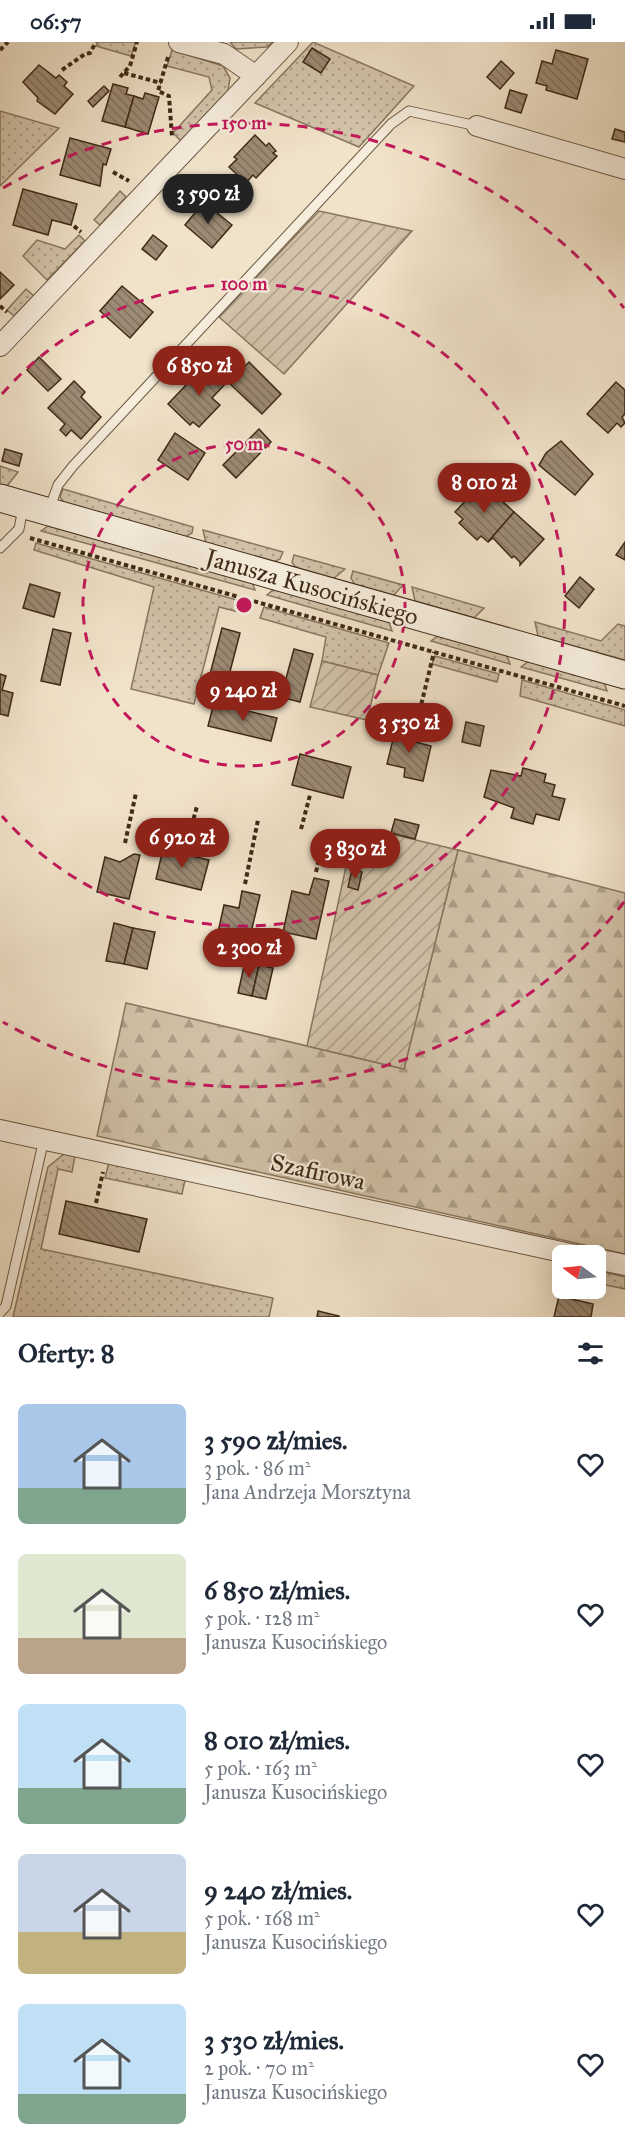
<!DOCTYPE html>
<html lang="pl">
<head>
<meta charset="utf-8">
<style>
  :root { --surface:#fff; --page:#f2f2f3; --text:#1f2937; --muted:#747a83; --accent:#8f2418 }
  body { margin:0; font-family:"IM FELL Great Primer",serif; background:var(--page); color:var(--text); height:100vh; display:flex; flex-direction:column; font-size:22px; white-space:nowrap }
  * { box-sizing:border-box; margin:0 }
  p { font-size:20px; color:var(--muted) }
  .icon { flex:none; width:33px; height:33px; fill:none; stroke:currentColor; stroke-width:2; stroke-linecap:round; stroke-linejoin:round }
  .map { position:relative; height:1275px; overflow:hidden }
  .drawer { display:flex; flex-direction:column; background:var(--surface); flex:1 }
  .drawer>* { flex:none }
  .needle { width:39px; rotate:285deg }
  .fabs { position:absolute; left:552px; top:1203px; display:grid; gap:12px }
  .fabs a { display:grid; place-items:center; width:54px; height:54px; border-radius:9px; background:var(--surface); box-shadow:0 6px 24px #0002; font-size:30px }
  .price { position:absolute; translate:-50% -51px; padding:0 14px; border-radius:21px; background:var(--accent); color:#fff; font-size:20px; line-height:39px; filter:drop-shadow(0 2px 3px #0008) }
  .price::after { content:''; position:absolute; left:50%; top:36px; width:18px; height:14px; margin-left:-9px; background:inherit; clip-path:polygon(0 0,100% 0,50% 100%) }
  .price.active { background:#222; color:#fff }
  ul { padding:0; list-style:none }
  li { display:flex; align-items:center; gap:18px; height:150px; padding:0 18px }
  li span { display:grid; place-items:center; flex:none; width:168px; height:120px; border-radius:9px; color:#555 }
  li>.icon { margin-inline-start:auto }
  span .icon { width:72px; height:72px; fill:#fffc; stroke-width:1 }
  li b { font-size:26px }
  h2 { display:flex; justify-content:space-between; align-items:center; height:72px; padding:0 18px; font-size:26px }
  .status { display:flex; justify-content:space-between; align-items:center; height:42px; padding:0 30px; background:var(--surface); direction:ltr }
  .status svg { height:16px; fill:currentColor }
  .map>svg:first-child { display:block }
  .grass { fill:url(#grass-dots); stroke:#897760; stroke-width:1.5 }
  .forest { fill:url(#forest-firs); stroke:#897760; stroke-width:1.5 }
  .garden { fill:url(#garden-furrows); stroke:#897760; stroke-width:1.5 }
  .building { fill:url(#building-back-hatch); stroke:#3f2a16; stroke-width:1.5 }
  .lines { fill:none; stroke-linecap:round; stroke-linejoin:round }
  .lane-casing { stroke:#6c5843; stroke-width:11 }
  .street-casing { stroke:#6c5843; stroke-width:22 }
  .secondary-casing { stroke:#3f2a16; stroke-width:29 }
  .path { stroke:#3f2a16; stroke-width:4; stroke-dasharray:4.5 3; stroke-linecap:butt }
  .lane { stroke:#f6eddd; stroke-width:9 }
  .street { stroke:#f6eddd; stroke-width:20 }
  .secondary { stroke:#f6eddd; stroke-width:27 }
  .ring { fill:none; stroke:#c2185b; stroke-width:3; stroke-dasharray:10 8 }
  .labels { text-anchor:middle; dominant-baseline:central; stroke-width:4.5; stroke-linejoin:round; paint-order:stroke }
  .street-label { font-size:24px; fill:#3f2a16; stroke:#f6eddd }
  .centre { fill:#c2185b; stroke:#f6eddd; stroke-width:3 }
  .ring-label { font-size:18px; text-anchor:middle; font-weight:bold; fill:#c2185b; stroke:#f6eddd; stroke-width:4.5; stroke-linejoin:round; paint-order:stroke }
</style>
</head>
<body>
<div class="status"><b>06:57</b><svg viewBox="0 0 49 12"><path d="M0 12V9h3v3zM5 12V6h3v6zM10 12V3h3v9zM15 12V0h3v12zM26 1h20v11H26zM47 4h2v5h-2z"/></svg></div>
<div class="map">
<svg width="625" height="1275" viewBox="0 0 625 1275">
  <defs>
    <pattern id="grass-dots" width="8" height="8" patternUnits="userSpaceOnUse" patternTransform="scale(1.5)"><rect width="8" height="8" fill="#d3c4ab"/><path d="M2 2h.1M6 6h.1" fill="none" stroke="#ad9f8a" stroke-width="1.8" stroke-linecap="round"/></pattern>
    <pattern id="forest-firs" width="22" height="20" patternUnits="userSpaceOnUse" patternTransform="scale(1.5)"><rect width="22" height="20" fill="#d3c4ab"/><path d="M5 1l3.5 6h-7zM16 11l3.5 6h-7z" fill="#ad9f8a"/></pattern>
    <pattern id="garden-furrows" width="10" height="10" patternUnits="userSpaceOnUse" patternTransform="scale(1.5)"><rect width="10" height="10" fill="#d3c4ab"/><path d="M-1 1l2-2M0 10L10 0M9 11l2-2" fill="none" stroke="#ad9f8a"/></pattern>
    <pattern id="building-back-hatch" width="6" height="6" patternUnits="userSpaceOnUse" patternTransform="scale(1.5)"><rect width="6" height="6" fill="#9c8a74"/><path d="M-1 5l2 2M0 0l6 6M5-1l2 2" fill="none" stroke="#81715e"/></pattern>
  </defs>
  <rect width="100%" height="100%" fill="#f1e3ca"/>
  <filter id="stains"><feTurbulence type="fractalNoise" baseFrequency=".00333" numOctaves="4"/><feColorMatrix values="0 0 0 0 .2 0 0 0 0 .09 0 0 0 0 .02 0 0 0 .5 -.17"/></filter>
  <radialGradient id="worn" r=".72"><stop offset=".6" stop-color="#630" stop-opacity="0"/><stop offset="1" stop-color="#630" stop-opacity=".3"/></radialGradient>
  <g class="grass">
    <polygon points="98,0 136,0 131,14 96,4"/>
    <polygon points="230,0 273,0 267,5 236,7"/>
    <polygon points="313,0 414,44 359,105 255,61"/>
    <polygon points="172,8 223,24 230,36 228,49 181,99 173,91 212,48 209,35 167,24"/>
    <polygon points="0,69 59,86 0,144"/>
    <polygon points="120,149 126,155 100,183 94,178"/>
    <polygon points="79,193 85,199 47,238 23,214 37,198 65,207"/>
    <polygon points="26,247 34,254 14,274 7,268"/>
    <polygon points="0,424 18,430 7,444 0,443"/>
    <polygon points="63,447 193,485 192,491 185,495 64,461 60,455"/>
    <polygon points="48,484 252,540 255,548 41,489"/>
    <polygon points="203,488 283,510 280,517 274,520 206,501"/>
    <polygon points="36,501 251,562 247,572 219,565 194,662 131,647 154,545 34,508"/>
    <polygon points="294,513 345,527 333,537 296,526 292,520"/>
    <polygon points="353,529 403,543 393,554 355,543 351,536"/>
    <polygon points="412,545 484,566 474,576 415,559"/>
    <polygon points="274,547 389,580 392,589 267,553"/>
    <polygon points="264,565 389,601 378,633 322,619 326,595 260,576"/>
    <polygon points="535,580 601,599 618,582 625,584 625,618 538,594"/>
    <polygon points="438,594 507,614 510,622 431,599"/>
    <polygon points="435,614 499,632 497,640 432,622"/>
    <polygon points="529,619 604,640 607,649 521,625"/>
    <polygon points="522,638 625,668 625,684 520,654"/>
    <polygon points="64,1112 75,1114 72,1130 58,1127 41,1207 273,1256 269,1275 13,1275 48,1125"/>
    <polygon points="109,1120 185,1138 182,1152 105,1136"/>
    <polygon points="596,1228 625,1235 625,1247 596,1241"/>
  </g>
  <polygon class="forest" points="458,808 625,851 625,1212 97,1094 126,961 404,1027"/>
  <g class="garden">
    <polygon points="319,169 412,189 284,332 219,275"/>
    <polygon points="322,619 378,633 367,678 310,665"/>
    <polygon points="374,788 458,808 404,1027 307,1004 349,811 368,815"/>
  </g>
  <g class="building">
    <polygon points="312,6 330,17 321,31 303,20"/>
    <polygon points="556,8 588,17 577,57 546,48 547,44 536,41 542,19 552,22"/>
    <polygon points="501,19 514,31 500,47 487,35"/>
    <polygon points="39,23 56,36 59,33 67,40 64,44 73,52 55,72 37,59 38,56 23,40"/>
    <polygon points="113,42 128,46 126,52 134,54 125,85 102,79"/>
    <polygon points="104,44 109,49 93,65 88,59"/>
    <polygon points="510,48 527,53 521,71 505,66"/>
    <polygon points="145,51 159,55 148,92 125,85 134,54 143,57"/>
    <polygon points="615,87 625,90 625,100 612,97"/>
    <polygon points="255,93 266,104 269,101 276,109 273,111 277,114 256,136 253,133 246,141 229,125 237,117 234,115"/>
    <polygon points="70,96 111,107 106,123 103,122 100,144 60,133"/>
    <polygon points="23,147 77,162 71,183 52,178 48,193 13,183"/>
    <polygon points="204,160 232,183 212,206 185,183"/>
    <polygon points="153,193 167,204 156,218 142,207"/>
    <polygon points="0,230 14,243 0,257"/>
    <polygon points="122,244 153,270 130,296 100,269"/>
    <polygon points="39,315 61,337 48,349 27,328"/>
    <polygon points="249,320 281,352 262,372 229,341"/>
    <polygon points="207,321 227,340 212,356 220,363 199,385 193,380 190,383 168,362"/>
    <polygon points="74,339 85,350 81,355 101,375 81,397 71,388 66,394 60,388 65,382 48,366"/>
    <polygon points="616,340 625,348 625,372 622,375 625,381 621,385 617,381 608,391 587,372"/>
    <polygon points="259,387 271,400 236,436 223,423"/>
    <polygon points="175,391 205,411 188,438 158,418"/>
    <polygon points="561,399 593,432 575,453 539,423 546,411"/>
    <polygon points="5,407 22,412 19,424 2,419"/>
    <polygon points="482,441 514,470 488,500 481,494 477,498 459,481 463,477 455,470"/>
    <polygon points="514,470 544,497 520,523 520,520 514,514 512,516 493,496 488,500"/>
    <polygon points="625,500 625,518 616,513"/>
    <polygon points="580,535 594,547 579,566 565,554"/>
    <polygon points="30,542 60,551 54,575 23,566"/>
    <polygon points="222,586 240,591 226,645 208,640"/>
    <polygon points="53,587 71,591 60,643 41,639"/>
    <polygon points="294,607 313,612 300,660 281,655"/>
    <polygon points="0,632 6,634 2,648 13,651 8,674 0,672"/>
    <polygon points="214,661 277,676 271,699 208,684"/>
    <polygon points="466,680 484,684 480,704 462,700"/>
    <polygon points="397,681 411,684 408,698 431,704 423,739 404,735 405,726 387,722"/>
    <polygon points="300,712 351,725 343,756 292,743"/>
    <polygon points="523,726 546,732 544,740 555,743 552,754 565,757 559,778 536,772 533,782 511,776 514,766 484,755 491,728 521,734"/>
    <polygon points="395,777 419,783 415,797 391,791"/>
    <polygon points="163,807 209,818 201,848 156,837"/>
    <polygon points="134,812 140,813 129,857 97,850 105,815 120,820"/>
    <polygon points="352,828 362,830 358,848 348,845"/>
    <polygon points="314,836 329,839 316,897 283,890 292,849 309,853"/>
    <polygon points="242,849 260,853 246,911 215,904 224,863 239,866"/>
    <polygon points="114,881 133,886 124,922 106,919"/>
    <polygon points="133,886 155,890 147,927 124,922"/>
    <polygon points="245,920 259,923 252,954 238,951"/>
    <polygon points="259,923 273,926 266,957 252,954"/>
    <polygon points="66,1159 147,1177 139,1210 59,1192"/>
    <polygon points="559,1254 593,1262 591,1275 554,1275"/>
    <polygon points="318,1269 339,1274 339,1275 317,1275"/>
  </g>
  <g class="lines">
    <g class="lane-casing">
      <g id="lane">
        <polyline points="49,468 58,443 73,424 391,82 409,69 477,84"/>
        <polyline points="0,506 19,487 23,466"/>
        <polyline points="0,1271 6,1264 44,1097"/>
      </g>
    </g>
    <g class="street-casing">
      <g id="street">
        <polyline points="179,0 224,12 256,34"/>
        <polyline points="477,84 625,127"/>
        <polyline points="0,304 288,0"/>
        <polyline points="0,1088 580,1214"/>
        <polyline points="596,1217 625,1223"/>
      </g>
    </g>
    <g class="secondary-casing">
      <polyline id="secondary" points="0,456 625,633"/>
    </g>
    <g class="path">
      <polyline points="0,8 8,0"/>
      <polyline points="168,15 158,49 169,54 172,95"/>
      <polyline points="62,28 85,12 90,11 96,0"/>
      <polyline points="124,31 161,41"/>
      <polyline points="120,35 130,24 137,0"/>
      <polyline points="113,130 129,139"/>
      <polyline points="74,184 81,190"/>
      <polyline points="0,264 7,270"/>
      <polyline points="30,496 625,664"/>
      <polyline points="416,684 434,610"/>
      <polyline points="301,787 310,753"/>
      <polyline points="342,790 359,805 370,807"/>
      <polyline points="343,790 372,798"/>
      <polyline points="125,801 136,751"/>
      <polyline points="186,806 197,764"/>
      <polyline points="316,830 325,792"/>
      <polyline points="245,842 258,778"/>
      <polyline points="96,1161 103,1130"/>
    </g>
    <use href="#lane" class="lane"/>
    <use href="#street" class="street"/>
    <use href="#secondary" class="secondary"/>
  </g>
  <g class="ring">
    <circle cx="244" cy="563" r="161"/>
    <path d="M2 352A321 321 0 1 1 2 774"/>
    <path d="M624 860A482 482 0 0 1 3 980M3 146A482 482 0 0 1 624 266"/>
  </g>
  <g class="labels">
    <g class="street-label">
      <text transform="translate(312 545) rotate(16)">Janusza Kusocińskiego</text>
      <text transform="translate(318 1130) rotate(12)">Szafirowa</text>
    </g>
  </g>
  <circle cx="244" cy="563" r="9" class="centre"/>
  <g class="ring-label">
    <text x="244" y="87">150 m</text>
    <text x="244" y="248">100 m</text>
    <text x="244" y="408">50 m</text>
  </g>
  <rect width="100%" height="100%" filter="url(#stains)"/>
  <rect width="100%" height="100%" fill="url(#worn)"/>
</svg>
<div class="fabs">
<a><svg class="needle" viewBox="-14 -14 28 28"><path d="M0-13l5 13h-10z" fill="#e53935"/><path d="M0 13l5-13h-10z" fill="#747a83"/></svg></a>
</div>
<b class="price active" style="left:208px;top:183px">3 590 zł</b>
<b class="price" style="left:199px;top:355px">6 850 zł</b>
<b class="price" style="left:484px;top:472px">8 010 zł</b>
<b class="price" style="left:243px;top:680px">9 240 zł</b>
<b class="price" style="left:409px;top:712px">3 530 zł</b>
<b class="price" style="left:182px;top:827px">6 920 zł</b>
<b class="price" style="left:355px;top:838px">3 830 zł</b>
<b class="price" style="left:249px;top:937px">2 300 zł</b>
</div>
<section class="drawer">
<h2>Oferty: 8<svg class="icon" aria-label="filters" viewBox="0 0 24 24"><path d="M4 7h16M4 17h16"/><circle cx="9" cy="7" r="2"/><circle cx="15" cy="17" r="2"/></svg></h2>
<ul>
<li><span style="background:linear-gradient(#a9c7e8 70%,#7fa58c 0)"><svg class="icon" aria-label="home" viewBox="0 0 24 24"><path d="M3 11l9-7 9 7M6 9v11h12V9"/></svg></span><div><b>3 590 zł/mies.</b><p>3 pok. · 86 m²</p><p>Jana Andrzeja Morsztyna</p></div><svg class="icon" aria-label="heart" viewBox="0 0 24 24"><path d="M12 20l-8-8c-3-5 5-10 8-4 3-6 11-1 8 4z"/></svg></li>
<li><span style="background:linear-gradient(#dfe7d0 70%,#b9a48a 0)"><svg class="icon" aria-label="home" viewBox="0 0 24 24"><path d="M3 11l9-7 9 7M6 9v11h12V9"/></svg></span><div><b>6 850 zł/mies.</b><p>5 pok. · 128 m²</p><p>Janusza Kusocińskiego</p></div><svg class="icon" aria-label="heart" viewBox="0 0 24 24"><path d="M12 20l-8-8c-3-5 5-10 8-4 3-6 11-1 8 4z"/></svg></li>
<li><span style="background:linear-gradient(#bfe0f5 70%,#7fa58c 0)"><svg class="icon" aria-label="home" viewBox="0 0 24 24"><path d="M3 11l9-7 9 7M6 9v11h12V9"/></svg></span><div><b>8 010 zł/mies.</b><p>5 pok. · 163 m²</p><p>Janusza Kusocińskiego</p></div><svg class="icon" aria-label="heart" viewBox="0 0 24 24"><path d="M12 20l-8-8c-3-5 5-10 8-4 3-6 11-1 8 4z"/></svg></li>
<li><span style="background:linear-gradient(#c9d6e8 65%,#c2b280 0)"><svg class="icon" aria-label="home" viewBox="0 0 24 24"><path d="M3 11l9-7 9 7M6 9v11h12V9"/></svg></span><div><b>9 240 zł/mies.</b><p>5 pok. · 168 m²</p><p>Janusza Kusocińskiego</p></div><svg class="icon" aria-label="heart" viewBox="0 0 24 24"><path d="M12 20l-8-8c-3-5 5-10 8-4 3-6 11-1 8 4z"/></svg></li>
<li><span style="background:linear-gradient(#bfe0f5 75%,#7fa58c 0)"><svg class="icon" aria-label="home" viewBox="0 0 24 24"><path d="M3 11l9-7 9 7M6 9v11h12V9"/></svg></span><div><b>3 530 zł/mies.</b><p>2 pok. · 70 m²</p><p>Janusza Kusocińskiego</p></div><svg class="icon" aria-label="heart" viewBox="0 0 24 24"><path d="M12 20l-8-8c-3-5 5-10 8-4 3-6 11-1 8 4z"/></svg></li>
</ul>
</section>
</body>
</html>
